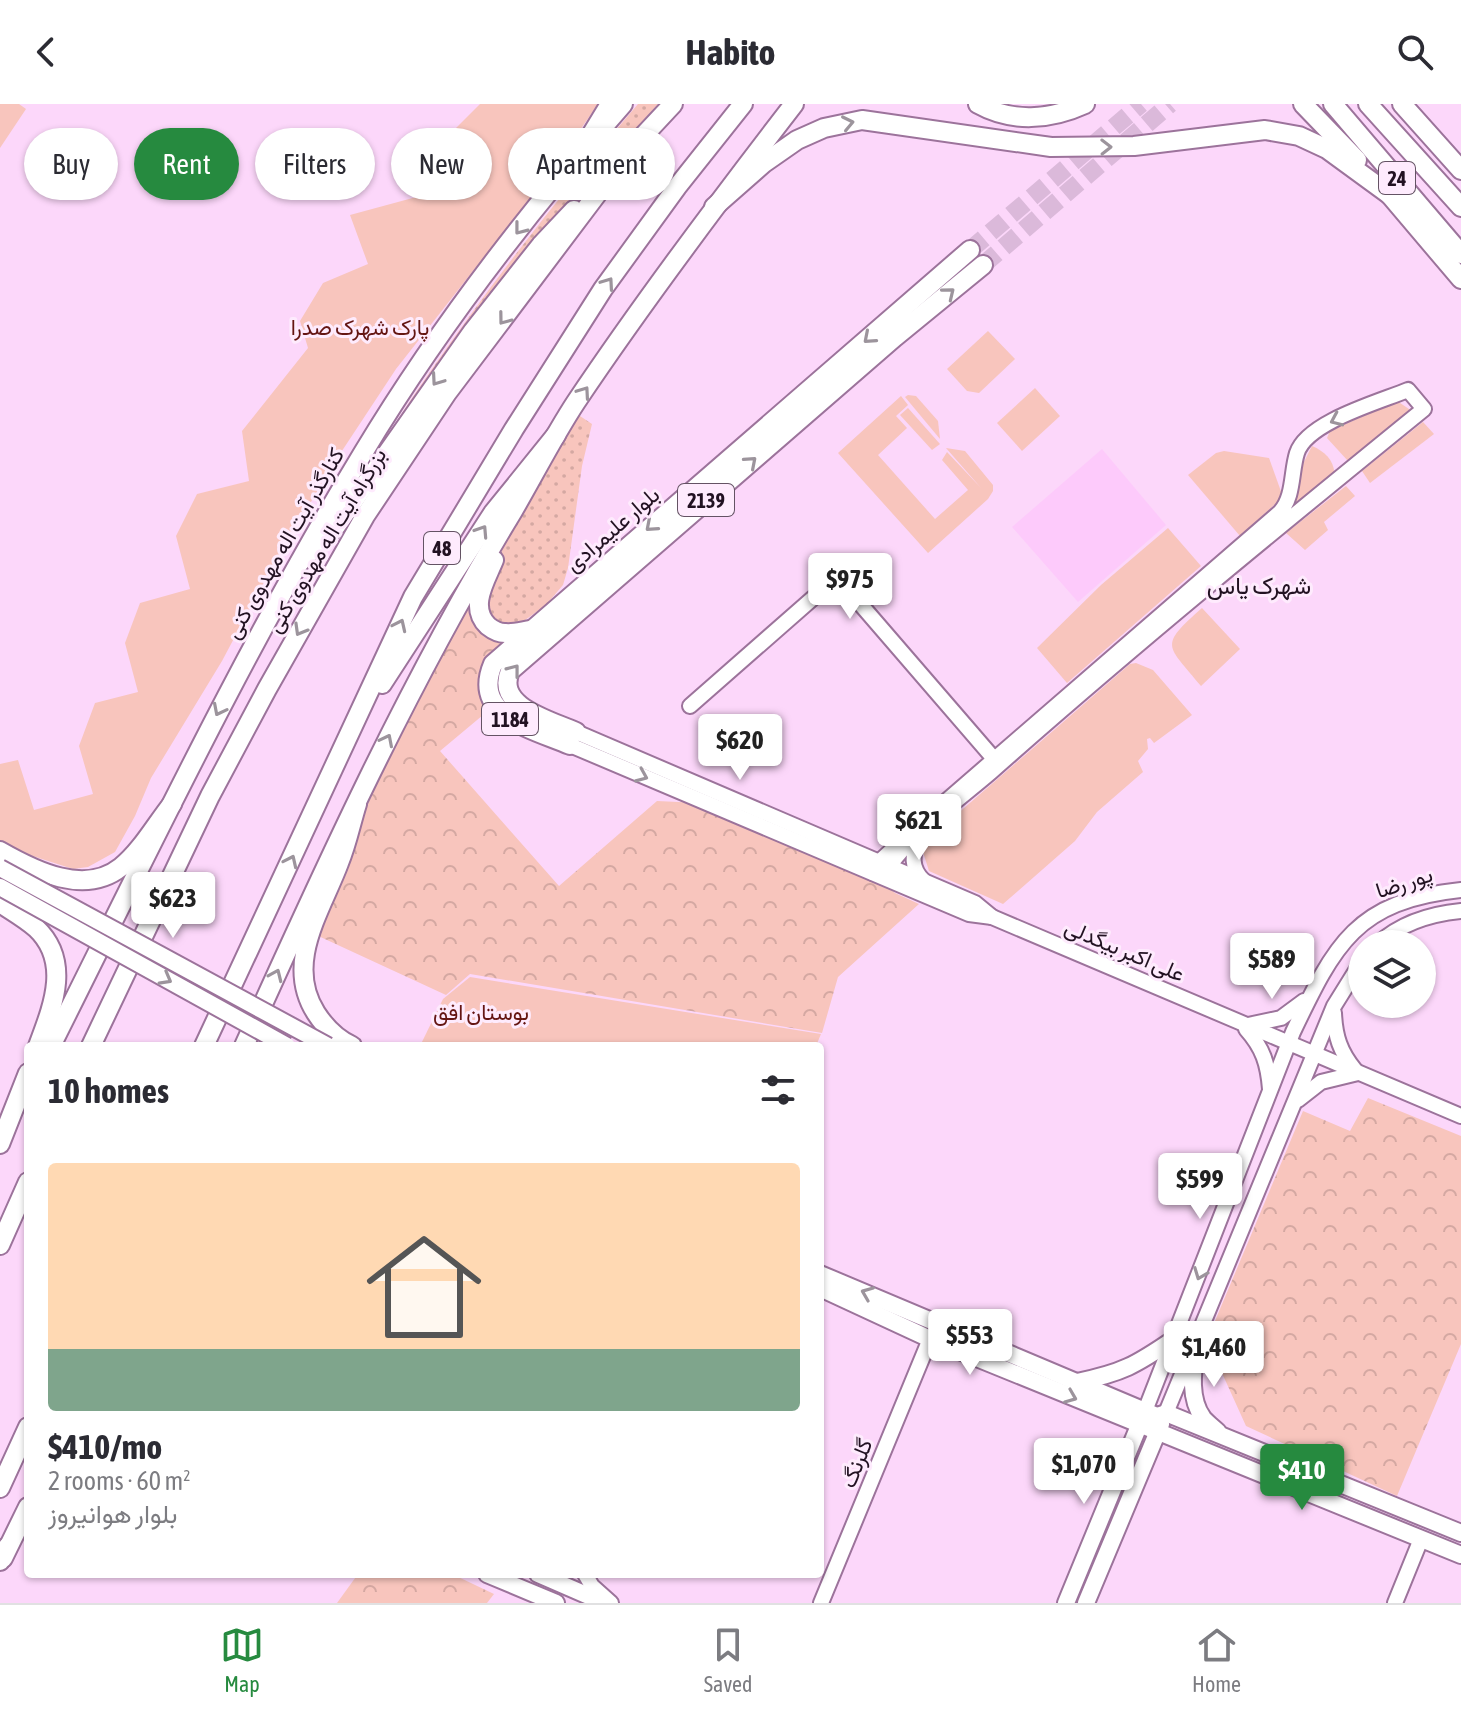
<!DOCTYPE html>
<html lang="en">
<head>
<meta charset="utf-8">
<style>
  :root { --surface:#fff; --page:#f7f7f7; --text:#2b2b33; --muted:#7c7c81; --line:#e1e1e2; --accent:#268a3f }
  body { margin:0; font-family:"Asap Condensed",Vazirmatn,sans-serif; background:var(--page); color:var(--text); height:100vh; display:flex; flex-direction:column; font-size:30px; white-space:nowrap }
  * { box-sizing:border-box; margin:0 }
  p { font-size:26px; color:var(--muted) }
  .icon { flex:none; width:44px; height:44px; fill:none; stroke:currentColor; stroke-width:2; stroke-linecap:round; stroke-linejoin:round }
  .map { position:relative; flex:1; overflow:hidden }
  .details { position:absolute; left:24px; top:938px; width:800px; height:536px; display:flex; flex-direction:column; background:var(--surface); border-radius:8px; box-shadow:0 2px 6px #0004 }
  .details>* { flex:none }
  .guide { position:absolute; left:24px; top:24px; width:800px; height:72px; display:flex; gap:16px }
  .fabs { position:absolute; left:1348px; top:826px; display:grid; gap:16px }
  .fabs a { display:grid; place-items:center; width:88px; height:88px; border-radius:50%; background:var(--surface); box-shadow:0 2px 6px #0004; font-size:40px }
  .price { position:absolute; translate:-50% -68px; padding:0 18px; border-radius:8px; background:#fff; color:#222; font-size:26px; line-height:52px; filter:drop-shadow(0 2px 4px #0008) }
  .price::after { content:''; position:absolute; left:50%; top:48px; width:24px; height:18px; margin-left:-12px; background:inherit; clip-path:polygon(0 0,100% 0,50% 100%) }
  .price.active { background:var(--accent); color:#fff }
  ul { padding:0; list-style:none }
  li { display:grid; align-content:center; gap:16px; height:424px; padding:0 24px }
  li span { display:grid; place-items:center; height:248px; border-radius:8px; color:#555 }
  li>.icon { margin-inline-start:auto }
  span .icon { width:144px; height:144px; fill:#fffc; stroke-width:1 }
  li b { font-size:34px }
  h2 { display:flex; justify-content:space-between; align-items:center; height:96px; padding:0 24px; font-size:34px }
  .chip { padding:0 28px; border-radius:36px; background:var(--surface); box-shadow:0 2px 6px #0004; font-size:28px; line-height:72px }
  .chip.active { background:var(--accent); color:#fff }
  header { display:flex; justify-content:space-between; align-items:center; height:104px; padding:0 24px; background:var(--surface); font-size:36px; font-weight:700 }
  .menu { display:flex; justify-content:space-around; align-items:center; height:112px; border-top:2px solid var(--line); background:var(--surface); font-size:22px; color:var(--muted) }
  .menu a { display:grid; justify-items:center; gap:4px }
  .menu .active { color:var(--accent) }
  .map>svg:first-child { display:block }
  .built { fill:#fdcafb }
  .green { fill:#f8c5bd }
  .forest { fill:url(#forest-crowns) }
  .garden { fill:url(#garden-dots) }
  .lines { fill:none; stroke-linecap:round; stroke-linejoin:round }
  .primary-tunnel { stroke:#dbb9da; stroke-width:18; stroke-dasharray:18 9; stroke-linecap:butt }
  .tertiary-casing { stroke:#9c739b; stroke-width:18 }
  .secondary-casing { stroke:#9c739b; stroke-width:20 }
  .primary-casing { stroke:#9c739b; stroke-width:22 }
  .trunk-casing { stroke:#9c739b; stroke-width:22 }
  .tertiary { stroke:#fff; stroke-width:14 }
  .secondary { stroke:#fff; stroke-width:16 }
  .primary { stroke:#fff; stroke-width:18 }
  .trunk { stroke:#fff; stroke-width:18 }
  .secondary-bridge-casing { stroke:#9c739b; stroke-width:20; stroke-linecap:butt }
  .secondary-bridge { stroke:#fff; stroke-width:16 }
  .oneway { stroke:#9c949c }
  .labels { text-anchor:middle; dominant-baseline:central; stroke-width:6; stroke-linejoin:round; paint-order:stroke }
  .shield { fill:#feebfd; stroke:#645364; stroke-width:2 }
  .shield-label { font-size:20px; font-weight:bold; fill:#221222 }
  .park-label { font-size:22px; fill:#641512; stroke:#feebfd }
  .street-label { font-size:22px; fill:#221222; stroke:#feebfd }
  .neighbourhood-label { font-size:24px; fill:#221222; stroke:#feebfd }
</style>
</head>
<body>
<header><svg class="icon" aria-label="back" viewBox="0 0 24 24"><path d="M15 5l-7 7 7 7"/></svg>Habito<svg class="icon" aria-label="search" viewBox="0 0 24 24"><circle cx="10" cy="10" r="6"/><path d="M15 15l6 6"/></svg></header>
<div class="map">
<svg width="1461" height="1499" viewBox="0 0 1461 1499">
  <defs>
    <pattern id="forest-crowns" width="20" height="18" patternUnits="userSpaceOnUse" patternTransform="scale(2)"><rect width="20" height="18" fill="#f8c5bd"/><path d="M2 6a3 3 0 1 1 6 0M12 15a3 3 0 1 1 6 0" fill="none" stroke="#d4a8a2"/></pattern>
    <pattern id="garden-dots" width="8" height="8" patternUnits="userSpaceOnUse" patternTransform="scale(2)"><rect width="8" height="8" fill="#f8c5bd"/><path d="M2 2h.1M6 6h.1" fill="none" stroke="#d4a8a2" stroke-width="1.8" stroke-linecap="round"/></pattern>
  </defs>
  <rect width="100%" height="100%" fill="#fcd7fa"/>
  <polygon class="built" points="1102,345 1166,421 1078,498 1012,423"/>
  <g class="green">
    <polygon points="0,0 19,0 26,5 0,44"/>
    <polygon points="480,0 598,0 554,64 396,265 332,362 264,478 222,557 151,674 135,712 115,748 88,763 73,765 14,746 0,738 0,660 18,656 34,706 93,690 79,642 95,599 138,588 125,539 140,499 190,485 176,432 197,390 249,377 242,327 308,244 300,217 323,179 368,160 350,111 420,92 416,76 437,66 435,52 448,32"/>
    <polygon points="988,227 1015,255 979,289 967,287 947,265"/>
    <polygon points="1035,284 1060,312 1022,347 997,319"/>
    <polygon points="908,291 916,292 938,317 940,335 905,293"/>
    <polygon points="901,292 908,301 896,312 907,324 878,351 935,415 968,386 942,356 947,348 981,384 946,344 965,347 993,381 993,387 988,395 928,449 838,349"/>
    <polygon points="1397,297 1415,309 1355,358 1348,357 1327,334 1330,327"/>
    <polygon points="908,304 940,340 932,346 900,311"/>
    <polygon points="1423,318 1434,330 1370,379 1362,367"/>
    <path d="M 1312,342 C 1327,348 1338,361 1333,377 L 1274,417 Z"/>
    <polygon points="1224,347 1269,354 1283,393 1240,432 1188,371 1216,349"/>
    <polygon points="1346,382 1355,392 1324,418 1328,426 1305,446 1286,429"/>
    <polygon points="1168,424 1201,462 1067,579 1037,544 1101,481"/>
    <path d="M 1202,504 L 1240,545 L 1201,582 C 1167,540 1158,543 1202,504 Z"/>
    <polygon points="1136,559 1153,566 1192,611 1154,639 1150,634 1147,635 1148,645 1138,657 1143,668 1097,708 1075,737 1003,800 929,767 923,748 933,731 1130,560"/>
    <polygon points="470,873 821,930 816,942 420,942 443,895"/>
  </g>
  <g class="forest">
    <path d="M 487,462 L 509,533 C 488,555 468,576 489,606 L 440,647 L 559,782 L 657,697 L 700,699 L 882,778 L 895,789 L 919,800 L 838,873 L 822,929 L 470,870 L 446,891 L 314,830 L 387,654 Z"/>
    <polygon points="1368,994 1461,1032 1461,1240 1397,1392 1246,1322 1207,1236 1303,1007 1350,1027"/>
    <polygon points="358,1470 452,1470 494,1490 487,1499 337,1499"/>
  </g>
  <g class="garden">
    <path d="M 638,0 L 658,0 L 558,112 L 360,374 C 442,243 537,117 638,0 Z"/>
    <polygon points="577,310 592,320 582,362 568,464 563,481 546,501 521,519 496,521 483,499 506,435"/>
  </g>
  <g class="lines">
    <g class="primary-tunnel">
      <polyline points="970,146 1141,0"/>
      <polyline points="983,161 1170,0"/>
    </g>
    <g class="tertiary-casing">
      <g id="tertiary">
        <polyline points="690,602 837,473 995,656"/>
        <polyline points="576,628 975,799 992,813"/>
        <polyline points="570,641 969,810 992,813 1461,1012"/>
        <path d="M 919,734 C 912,750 910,764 924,777"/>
        <path d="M 873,769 L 879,758 L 922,718 L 1280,408 C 1294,393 1291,368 1297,349 C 1307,318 1379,298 1408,286 L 1424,305 C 1279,423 1132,543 991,668 C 961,694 900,738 883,773"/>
        <path d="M 1378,840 C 1401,819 1430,810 1461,807"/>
        <path d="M 1334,909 C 1335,932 1340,948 1355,966"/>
        <polyline points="1248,921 1281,914 1304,897"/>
        <path d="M 1246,925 C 1263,944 1268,960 1270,985"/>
        <polyline points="1298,996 1321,978 1358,969"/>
        <path d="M 1145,1307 L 1293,928 C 1335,840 1356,797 1461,786"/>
        <polyline points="1166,1309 1334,902 1362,857"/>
        <polyline points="585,1470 592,1482 611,1499"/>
        <polyline points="821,1499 930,1235"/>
        <polyline points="1395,1499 1421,1435"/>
      </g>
    </g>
    <g class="secondary-casing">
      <g id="secondary">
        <polyline points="820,1170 1157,1312 1166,1309 1461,1429"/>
        <polyline points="820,1184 930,1235 1461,1451"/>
        <path d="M 1197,1235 C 1194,1260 1187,1292 1203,1314 C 1207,1319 1214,1324 1218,1328"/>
        <path d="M 1077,1278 C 1122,1269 1136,1261 1174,1235"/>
        <polyline points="487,1470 556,1499"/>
        <polyline points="538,1470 605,1499"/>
        <polyline points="1066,1499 1143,1312"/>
        <polyline points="1086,1499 1161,1320"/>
      </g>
    </g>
    <g class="primary-casing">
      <g id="primary">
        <path d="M 494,456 C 486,476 468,503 488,522 C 493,526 499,529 505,529 C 514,530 523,527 531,526"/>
        <path d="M 576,628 C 550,616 495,603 510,567 L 895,233 L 983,161"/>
        <path d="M 570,641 C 533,625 471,612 493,560 L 970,146"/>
        <path d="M 51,942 C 151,742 247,540 363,349 C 437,226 528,108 623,0"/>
        <path d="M 244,942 C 326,760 409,578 513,407 C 534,371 553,333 576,298 C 645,195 719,97 794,0"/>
        <polyline points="3,1454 28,1403"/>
      </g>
    </g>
    <g class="trunk-casing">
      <g id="trunk">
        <path d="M 978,0 C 1012,19 1050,16 1085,0"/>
        <polyline points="1303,0 1357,56"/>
        <polyline points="1333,0 1461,150"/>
        <polyline points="1368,0 1461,103"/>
        <polyline points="1402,0 1461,66"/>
        <polyline points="582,46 610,0"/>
        <polyline points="1383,83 1461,175"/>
        <polyline points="714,103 764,59 797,36 824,24 862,16 1051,43 1134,42 1265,26 1299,32 1327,45 1390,91"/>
        <polyline points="300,458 336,422 473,227 541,141 574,106"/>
        <polyline points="382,580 493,409 556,331"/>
        <path d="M 0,747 C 35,767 85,792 121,763 C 141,747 156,720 172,700"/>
        <path d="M 0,799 C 12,807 26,815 36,824 C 72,858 52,904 38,942"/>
        <polyline points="91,942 210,692 267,585 365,412 447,289 631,45 673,0"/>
        <polyline points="204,942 413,493 514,325 603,185 677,83 743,0"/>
        <path d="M 352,942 C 337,935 325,923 316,909 C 284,859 321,807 339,759 C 347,740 351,719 357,700"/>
        <polyline points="0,1040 28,969"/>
        <polyline points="0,1141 28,1078"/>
        <polyline points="0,1384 28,1323"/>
        <polyline points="0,1457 8,1442"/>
      </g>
    </g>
    <use href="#tertiary" class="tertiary"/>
    <use href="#secondary" class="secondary"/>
    <use href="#primary" class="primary"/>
    <use href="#trunk" class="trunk"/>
    <g class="secondary-bridge-casing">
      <g id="secondary-bridge">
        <polyline points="0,764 328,942"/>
        <polyline points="0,783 287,942"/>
      </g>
    </g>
    <use href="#secondary-bridge" class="secondary-bridge"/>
  </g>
  <defs><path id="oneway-chevron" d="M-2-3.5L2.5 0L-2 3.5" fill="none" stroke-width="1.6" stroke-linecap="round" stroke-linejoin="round" transform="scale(2)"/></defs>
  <g class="oneway">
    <use href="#oneway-chevron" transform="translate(848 19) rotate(-12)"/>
    <use href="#oneway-chevron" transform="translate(1106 43) rotate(-1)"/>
    <use href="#oneway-chevron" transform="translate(520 125) rotate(128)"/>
    <use href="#oneway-chevron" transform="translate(608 179) rotate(-55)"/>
    <use href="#oneway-chevron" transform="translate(949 189) rotate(-39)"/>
    <use href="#oneway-chevron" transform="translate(504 215) rotate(127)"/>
    <use href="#oneway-chevron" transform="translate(869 234) rotate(139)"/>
    <use href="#oneway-chevron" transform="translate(437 276) rotate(125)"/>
    <use href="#oneway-chevron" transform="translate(584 288) rotate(-55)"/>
    <use href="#oneway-chevron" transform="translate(1336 316) rotate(156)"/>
    <use href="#oneway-chevron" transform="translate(751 358) rotate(-41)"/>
    <use href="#oneway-chevron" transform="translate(651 422) rotate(139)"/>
    <use href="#oneway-chevron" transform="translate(482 427) rotate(-57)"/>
    <use href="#oneway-chevron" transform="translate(400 521) rotate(-65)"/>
    <use href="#oneway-chevron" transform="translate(300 526) rotate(120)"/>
    <use href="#oneway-chevron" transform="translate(514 566) rotate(-52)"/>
    <use href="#oneway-chevron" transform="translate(219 606) rotate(117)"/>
    <use href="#oneway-chevron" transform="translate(387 636) rotate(-63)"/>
    <use href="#oneway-chevron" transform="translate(642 672) rotate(23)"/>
    <use href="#oneway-chevron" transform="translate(291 757) rotate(-65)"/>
    <use href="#oneway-chevron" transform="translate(276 871) rotate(-66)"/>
    <use href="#oneway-chevron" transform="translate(166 875) rotate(29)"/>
    <use href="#oneway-chevron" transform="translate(1200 1170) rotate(111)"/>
    <use href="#oneway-chevron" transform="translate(867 1189) rotate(-158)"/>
    <use href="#oneway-chevron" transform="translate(1071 1293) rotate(22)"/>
  </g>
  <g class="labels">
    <g class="shield">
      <rect x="1379" y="58" width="36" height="32" rx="6"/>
      <rect x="678" y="380" width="56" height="32" rx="6"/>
      <rect x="424" y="428" width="36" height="32" rx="6"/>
      <rect x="482" y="599" width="56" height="32" rx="6"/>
    </g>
    <g class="shield-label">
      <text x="1397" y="74">24</text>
      <text x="706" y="396">2139</text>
      <text x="442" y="444">48</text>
      <text x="510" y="615">1184</text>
    </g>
    <g class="park-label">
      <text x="360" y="223">پارک شهرک صدرا</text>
      <text x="481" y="908">بوستان افق</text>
    </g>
    <g class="street-label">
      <text transform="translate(612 425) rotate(-41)">بلوار علیمرادی</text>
      <text transform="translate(326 436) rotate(-59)">بزرگراه آیت اله مهدوی کنی</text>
      <text transform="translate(284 439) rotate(-60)">کنارگذر آیت اله مهدوی کنی</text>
      <text transform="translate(1404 778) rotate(-18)">پور رضا</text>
      <text transform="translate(1125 846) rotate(23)">علی اکبر بیگدلی</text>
      <text transform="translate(856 1359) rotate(-68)">گلرنگ</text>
    </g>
    <g class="neighbourhood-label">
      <text x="1259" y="481">شهرک یاس</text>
    </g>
  </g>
</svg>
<div class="fabs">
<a><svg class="icon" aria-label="layers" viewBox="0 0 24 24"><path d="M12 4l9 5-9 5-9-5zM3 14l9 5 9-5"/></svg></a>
</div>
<b class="price" style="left:850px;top:517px">$975</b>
<b class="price" style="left:740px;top:678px">$620</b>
<b class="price" style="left:919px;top:758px">$621</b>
<b class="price" style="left:173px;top:836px">$623</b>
<b class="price" style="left:1272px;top:897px">$589</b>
<b class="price" style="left:1200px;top:1117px">$599</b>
<b class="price" style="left:970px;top:1273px">$553</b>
<b class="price" style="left:1214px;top:1285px">$1,460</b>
<b class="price" style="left:1084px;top:1402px">$1,070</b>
<b class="price active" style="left:1302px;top:1408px">$410</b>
<div class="guide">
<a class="chip">Buy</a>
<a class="chip active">Rent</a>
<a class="chip">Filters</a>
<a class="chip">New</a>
<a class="chip">Apartment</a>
</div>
<section class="details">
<h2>10 homes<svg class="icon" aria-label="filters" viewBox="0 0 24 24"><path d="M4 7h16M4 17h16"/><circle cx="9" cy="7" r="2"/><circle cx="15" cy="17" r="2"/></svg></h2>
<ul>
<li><span style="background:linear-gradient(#ffd9b3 75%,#7fa58c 0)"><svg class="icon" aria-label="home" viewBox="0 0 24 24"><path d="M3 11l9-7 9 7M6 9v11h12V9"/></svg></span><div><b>$410/mo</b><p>2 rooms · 60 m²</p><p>بلوار هوانیروز</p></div></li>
</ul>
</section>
</div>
<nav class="menu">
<a class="active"><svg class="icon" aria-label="map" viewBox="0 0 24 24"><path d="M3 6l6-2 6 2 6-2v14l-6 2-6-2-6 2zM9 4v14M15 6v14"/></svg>Map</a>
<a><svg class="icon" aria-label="saved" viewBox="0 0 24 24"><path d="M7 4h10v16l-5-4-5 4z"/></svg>Saved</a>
<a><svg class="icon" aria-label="home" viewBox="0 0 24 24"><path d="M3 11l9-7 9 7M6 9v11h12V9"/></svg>Home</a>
</nav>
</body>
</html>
